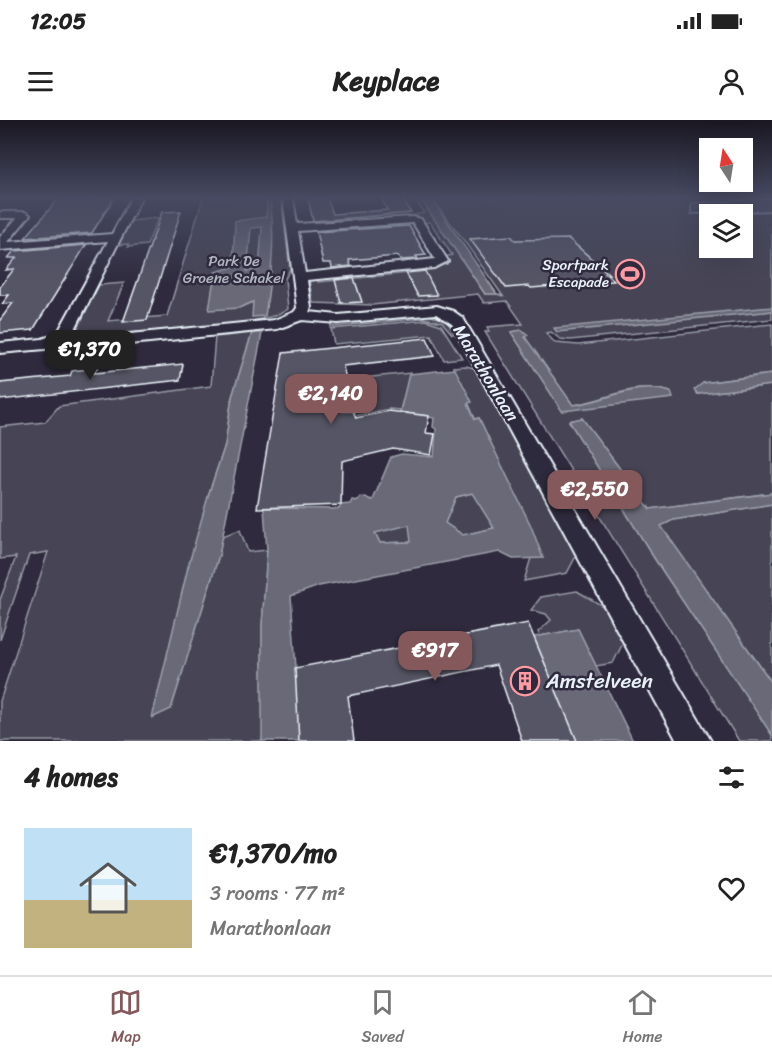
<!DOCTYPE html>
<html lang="en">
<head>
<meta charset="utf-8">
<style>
  :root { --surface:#fff; --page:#f2f2f2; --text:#222; --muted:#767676; --line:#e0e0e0; --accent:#85585c }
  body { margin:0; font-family:Sriracha,sans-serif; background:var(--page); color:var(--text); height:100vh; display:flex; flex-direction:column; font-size:22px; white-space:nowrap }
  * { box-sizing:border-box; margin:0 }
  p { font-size:20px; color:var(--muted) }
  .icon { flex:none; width:33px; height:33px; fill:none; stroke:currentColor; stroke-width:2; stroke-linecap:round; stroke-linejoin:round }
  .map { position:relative; height:621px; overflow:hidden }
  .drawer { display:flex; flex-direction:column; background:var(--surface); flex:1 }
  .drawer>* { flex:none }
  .needle { width:39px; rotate:348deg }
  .tools { position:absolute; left:699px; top:18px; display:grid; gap:12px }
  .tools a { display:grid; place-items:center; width:54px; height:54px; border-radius:0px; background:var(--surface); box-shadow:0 6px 24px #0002; font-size:30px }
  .price { position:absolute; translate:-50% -51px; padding:0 14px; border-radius:12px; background:var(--accent); color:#fff; font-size:20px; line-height:39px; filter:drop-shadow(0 2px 3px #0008) }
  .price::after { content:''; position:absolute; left:50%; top:36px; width:18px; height:14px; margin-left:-9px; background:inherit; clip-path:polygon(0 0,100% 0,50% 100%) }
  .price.current { background:#222; color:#fff }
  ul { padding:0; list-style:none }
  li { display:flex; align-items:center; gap:18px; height:150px; padding:0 24px }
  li+li { border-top:2px solid var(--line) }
  li span { display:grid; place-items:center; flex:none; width:168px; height:120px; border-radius:0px; color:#555 }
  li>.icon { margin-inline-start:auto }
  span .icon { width:72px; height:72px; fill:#fffc; stroke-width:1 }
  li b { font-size:26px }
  h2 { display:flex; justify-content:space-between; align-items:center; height:72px; padding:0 24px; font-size:26px }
  .status { display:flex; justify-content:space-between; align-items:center; height:42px; padding:0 30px; background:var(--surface); direction:ltr }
  .status svg { height:16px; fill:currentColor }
  header { display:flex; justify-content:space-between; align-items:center; height:78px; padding:0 24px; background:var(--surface); font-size:27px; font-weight:700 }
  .dock { display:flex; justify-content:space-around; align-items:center; height:84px; border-top:2px solid var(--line); background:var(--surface); font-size:16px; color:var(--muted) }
  .dock a { display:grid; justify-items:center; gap:3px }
  .dock .current { color:var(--accent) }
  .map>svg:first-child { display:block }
  .green { fill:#464455; stroke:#979aa6; stroke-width:1.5; fill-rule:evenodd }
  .water { fill:#696978; stroke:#9c9fab; stroke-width:1.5; fill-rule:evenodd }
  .building { fill:#575565; stroke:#e8f1f8; stroke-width:1.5 }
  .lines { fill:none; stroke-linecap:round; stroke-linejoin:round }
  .minor-casing { stroke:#e8f1f8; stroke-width:4 }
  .minor { fill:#2f2a3d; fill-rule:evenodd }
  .labels { text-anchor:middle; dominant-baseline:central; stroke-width:5; stroke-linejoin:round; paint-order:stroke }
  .far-park-label { font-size:15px; fill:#afb4bf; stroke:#2f2a3d }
  .far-poi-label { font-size:15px; fill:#e8f1f8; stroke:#2f2a3d; text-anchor:end }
  .street-label { font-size:18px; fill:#e8f1f8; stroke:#2f2a3d }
  .near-poi-label { font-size:21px; fill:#e8f1f8; stroke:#2f2a3d; text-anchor:start }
</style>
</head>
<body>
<div class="status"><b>12:05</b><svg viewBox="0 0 49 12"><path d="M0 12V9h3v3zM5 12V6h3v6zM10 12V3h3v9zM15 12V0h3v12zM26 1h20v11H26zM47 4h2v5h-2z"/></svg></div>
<header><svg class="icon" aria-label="menu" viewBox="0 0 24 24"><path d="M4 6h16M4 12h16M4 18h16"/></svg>Keyplace<svg class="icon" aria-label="person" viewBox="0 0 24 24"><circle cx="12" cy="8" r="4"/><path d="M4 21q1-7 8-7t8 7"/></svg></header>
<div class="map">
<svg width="772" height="621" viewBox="0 0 772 621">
  <rect width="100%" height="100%" fill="#2f2a3d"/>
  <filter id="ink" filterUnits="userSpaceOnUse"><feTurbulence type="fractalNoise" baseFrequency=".0167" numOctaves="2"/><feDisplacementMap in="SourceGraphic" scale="12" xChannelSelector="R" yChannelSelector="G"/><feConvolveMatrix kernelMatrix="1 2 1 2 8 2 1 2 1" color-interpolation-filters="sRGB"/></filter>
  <g filter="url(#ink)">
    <g class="green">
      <path d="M 203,78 L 281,78 L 290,149 L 285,159 L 288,189 C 264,208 131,213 95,214 L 95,211 L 77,210 L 99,165 L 124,163 L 108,201 L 167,196 Z"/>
      <path d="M 414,78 L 420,78 L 485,174 L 497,174 L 503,176 L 462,118 L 431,78 L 772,78 L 772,188 L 575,209 L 772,191 L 772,199 L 570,220 L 560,219 L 551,212 L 546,213 L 555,223 L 578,225 L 772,204 L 772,254 L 703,263 L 698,274 L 772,265 L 772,373 L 650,389 L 582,298 L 569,301 L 656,441 L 772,615 L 772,621 L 739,621 L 485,212 L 489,211 L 487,207 L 523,204 L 507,181 L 484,183 L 478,174 L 372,185 L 313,183 L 309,160 L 317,159 L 318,162 L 418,152 L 416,147 L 447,144 L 444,137 L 452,135 L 430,102 L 421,103 L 414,95 L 424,93 ZM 710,94 L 742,94 L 742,128 L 710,128 ZM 522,210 L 527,215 L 524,217 L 573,285 C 608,280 633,261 671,272 L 563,291 L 511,212 Z"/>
      <polygon points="158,98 147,125 128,127 128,124 118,125 130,101"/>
      <polygon points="423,194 446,200 455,214 452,214 442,202 423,198 331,207 330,202"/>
      <polygon points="426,200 441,205 462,238 444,240 431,215 334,224 331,209"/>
      <polygon points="252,213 232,277 225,325 209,373 171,589 219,435 222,416 240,410 248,432 267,430 262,507 263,621 0,621 0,581 48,432 29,435 0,520 0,480 16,437 0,439 0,307 45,302 59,286 211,266 215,217"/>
      <polygon points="466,246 477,249 577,434 567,453 524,461 531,438 543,438 479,298 475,299 468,282 471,281 453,247"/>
      <polygon points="411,253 400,290 389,289 355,296 353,291 348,291 347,280 342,280 342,260"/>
      <polygon points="473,373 494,408 463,415 445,403 456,377"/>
      <polygon points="772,384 772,563 660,406 673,400"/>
      <polygon points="410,404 412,422 380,423 375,412"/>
      <polygon points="577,471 606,488 624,521 613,543 596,546 578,509 540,516 538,512 551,500 546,494 531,490 541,477"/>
    </g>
    <g class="water">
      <path d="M 267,78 L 270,78 C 276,119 271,156 265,196 L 252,197 L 253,182 L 239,188 L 209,190 L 215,152 L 233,147 L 235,101 L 266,97 ZM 262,107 L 259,150 L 247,151 L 251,108 Z"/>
      <polygon points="420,78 431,78 497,174 485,174"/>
      <polygon points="772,187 772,191 764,192 557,212 554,208"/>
      <path d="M 522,210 L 528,215 L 525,217 L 573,285 C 609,281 633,261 671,272 L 673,278 L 562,291 L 511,212 Z"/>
      <polygon points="252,213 262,213 219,435 171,589 152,598 188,447 209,373 225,325 232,277"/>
      <path d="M 455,249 L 472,282 L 468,283 L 475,299 L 479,298 L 531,406 L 543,438 L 513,439 L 499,432 L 319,466 L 291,476 L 301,621 L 262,621 L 262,507 L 267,430 L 264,388 L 339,389 L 341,385 L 350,384 L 352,380 L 358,381 L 361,377 L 373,380 L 391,337 L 402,334 L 434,337 L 436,309 L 433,307 L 434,298 L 400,292 L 409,254 ZM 472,373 L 494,408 L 463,415 L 445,403 L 456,377 ZM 409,405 L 411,422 L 380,423 L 375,413 Z"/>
      <polygon points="772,254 772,265 698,274 694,270 703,263"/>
      <polygon points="582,298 650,389 772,373 772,384 673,400 661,406 772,563 772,615 656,441 569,301"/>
      <polygon points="578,509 633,621 577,621 534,517"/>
    </g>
    <g class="building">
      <polygon points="59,78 114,78 92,113 25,118"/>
      <polygon points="308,78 327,78 333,94 387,90 381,78 402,78 411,93 313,101"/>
      <polygon points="772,78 772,91 691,94 691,83"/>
      <polygon points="181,91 147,200 123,202 162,92"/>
      <polygon points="409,106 426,135 416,136 418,139 400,140 398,136 349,140 351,146 332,148 331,143 323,143 316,112"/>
      <polygon points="511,116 515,120 569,119 609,154 606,154 614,161 531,168 529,166 506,168 470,119"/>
      <polygon points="86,125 33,210 0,213 0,200 13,183 2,184 9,175 0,175 0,167 14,149 6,150 16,138 8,138 14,131"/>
      <polygon points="425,151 437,175 418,176 406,153"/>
      <polygon points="354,158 362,182 341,183 335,160"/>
      <polygon points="427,218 435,236 343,246 346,260 342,260 342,291 353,291 356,298 389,291 429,296 426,313 435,314 431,335 393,329 342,341 341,385 257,388 283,233"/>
      <polygon points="183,244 180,260 0,280 0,263 70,256 72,251 97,248 94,253"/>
      <polygon points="528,503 577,621 522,621 496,545 348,576 354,621 299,621 295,548"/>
    </g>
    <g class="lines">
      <g class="minor-casing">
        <path id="minor" d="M 131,78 L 141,78 L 73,213 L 120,215 L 274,200 L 294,192 L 297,188 L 283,78 L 293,78 L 297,104 L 413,97 L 421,99 L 448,141 L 434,148 L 307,160 L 311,188 L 309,192 L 338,195 L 437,186 L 453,191 L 463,198 L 711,621 L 677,621 L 452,204 L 436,194 L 338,203 L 302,200 L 277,209 L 120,225 L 65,222 L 45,229 L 0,233 L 0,223 L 42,219 L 57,214 L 108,121 L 0,130 L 0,117 L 17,98 L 0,98 L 0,92 L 25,92 L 30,95 L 8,122 L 112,114 ZM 413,103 L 435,139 L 305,153 L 298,111 Z"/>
      </g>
      <use href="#minor" class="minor"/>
    </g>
  </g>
  <linearGradient id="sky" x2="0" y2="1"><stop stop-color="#1a1722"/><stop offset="0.47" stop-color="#474a62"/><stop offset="1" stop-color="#474a62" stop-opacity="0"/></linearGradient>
  <rect width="772" height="165" fill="url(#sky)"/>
  <defs>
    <g id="stadium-ring" transform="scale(1.5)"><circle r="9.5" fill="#2f2a3d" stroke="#ff9aa2" stroke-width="1.5"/><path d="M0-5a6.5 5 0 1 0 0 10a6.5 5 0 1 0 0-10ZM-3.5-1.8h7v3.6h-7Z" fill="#ff9aa2"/></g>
    <g id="building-ring" transform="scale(1.5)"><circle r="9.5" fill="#2f2a3d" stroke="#ff9aa2" stroke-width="1.5"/><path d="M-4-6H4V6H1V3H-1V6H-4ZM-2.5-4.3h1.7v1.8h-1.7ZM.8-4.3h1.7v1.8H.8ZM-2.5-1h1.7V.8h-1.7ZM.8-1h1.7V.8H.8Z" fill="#ff9aa2"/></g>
  </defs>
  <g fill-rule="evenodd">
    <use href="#stadium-ring" x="630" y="154"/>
    <use href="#building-ring" x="525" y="561"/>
  </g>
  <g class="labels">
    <g class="far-park-label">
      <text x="234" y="141">Park De<tspan x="234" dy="17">Groene Schakel</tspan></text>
    </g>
    <g class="far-poi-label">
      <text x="609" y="145">Sportpark<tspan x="609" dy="17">Escapade</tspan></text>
    </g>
    <g class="street-label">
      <text transform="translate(486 253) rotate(59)">Marathonlaan</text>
    </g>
    <g class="near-poi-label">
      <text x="546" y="561">Amstelveen</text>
    </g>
  </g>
</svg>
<div class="tools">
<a><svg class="needle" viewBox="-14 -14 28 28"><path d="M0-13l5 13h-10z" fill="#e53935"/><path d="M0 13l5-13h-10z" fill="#767676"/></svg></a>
<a><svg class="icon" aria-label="layers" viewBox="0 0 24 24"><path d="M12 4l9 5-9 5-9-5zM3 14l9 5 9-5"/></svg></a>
</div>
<b class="price current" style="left:90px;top:261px">€1,370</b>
<b class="price" style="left:331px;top:305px">€2,140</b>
<b class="price" style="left:595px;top:401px">€2,550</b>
<b class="price" style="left:435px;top:562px">€917</b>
</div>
<section class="drawer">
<h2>4 homes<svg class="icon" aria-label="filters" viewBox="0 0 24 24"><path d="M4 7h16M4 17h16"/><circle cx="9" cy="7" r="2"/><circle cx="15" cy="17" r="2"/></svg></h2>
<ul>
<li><span style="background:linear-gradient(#bfe0f5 60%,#c2b280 0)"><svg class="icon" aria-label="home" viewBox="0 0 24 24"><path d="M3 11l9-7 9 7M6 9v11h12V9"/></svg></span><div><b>€1,370/mo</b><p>3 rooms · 77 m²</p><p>Marathonlaan</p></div><svg class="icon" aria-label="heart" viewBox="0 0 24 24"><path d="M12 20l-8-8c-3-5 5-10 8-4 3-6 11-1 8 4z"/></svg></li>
</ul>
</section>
<nav class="dock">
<a class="current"><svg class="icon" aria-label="map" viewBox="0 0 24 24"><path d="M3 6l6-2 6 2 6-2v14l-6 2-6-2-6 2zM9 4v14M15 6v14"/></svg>Map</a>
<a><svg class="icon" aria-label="saved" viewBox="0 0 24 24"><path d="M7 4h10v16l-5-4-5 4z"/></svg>Saved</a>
<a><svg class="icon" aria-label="home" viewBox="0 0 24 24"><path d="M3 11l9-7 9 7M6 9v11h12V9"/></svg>Home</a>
</nav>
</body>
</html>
